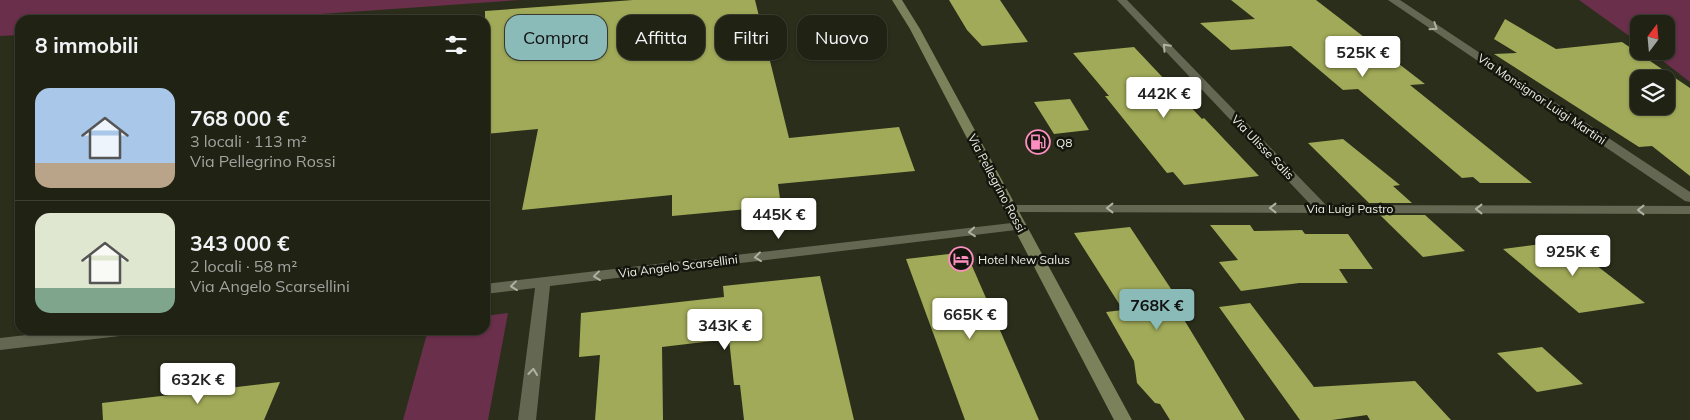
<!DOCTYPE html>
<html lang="it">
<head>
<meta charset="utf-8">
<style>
  :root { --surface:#202214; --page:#2d2f22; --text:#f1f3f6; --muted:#a2a4a0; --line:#3d3f34; --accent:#8bbbb9 }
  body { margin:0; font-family:Mulish,sans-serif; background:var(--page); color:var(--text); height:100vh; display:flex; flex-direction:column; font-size:19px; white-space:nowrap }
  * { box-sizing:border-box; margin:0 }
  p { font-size:16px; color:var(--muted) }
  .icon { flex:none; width:28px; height:28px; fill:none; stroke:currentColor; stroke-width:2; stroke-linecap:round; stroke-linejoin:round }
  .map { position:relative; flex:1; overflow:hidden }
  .drawer { position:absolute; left:15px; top:15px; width:475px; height:320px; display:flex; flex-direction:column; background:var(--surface); border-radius:15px; box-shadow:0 1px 4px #0004,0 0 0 1px var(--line) }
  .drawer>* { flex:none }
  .banner { position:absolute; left:505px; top:15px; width:475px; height:45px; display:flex; gap:10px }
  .needle { width:32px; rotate:16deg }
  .tools { position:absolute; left:1630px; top:15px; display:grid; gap:10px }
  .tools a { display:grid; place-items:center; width:45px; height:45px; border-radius:10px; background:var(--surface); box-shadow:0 1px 4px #0004,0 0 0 1px var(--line); font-size:25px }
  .price { position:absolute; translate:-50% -42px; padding:0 11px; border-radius:5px; background:#fff; color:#222; font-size:16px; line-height:32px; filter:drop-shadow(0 1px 2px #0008) }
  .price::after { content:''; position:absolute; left:50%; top:30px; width:15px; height:11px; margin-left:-8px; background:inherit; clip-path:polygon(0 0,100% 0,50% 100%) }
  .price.active { background:var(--accent); color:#111 }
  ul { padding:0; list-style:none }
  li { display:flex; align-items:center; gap:15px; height:125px; padding:0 20px }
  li+li { border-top:1px solid var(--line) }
  li span { display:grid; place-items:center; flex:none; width:140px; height:100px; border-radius:15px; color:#555 }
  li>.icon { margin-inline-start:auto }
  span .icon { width:60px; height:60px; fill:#fffc; stroke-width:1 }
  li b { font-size:21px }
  h2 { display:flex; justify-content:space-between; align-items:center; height:60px; padding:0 20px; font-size:21px }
  .chip { padding:0 18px; border-radius:15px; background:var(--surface); box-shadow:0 1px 4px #0004,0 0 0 1px var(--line); font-size:18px; line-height:45px }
  .chip.active { background:var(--accent); color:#111 }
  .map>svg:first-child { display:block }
  .green { fill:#6a2f4b }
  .building { fill:#a1aa58; fill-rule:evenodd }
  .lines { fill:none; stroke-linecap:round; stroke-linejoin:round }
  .minor { fill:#646853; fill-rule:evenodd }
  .secondary { fill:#7b815a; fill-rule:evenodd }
  .oneway { stroke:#afb2a2 }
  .labels { text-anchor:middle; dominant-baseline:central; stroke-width:5; stroke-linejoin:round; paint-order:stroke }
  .street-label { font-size:12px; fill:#eceee2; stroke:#14150d }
  .poi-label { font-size:12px; fill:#eceee2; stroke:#14150d; text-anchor:start }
</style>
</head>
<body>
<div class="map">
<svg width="1690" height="420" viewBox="0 0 1690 420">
  <rect width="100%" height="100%" fill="#2b2e1b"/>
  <g class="green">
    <polygon points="0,0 520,0 238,20 20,20 20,35 0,36"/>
    <polygon points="1579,0 1690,0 1690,82 1650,51 1666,51 1666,24 1639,24 1639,43"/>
    <polygon points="508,313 488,420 403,420 428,330 485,330 485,316"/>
  </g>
  <g class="building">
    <polygon points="633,0 755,0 789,138 899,127 915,171 778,184 781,206 672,216 672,195 522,210 538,129 485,134 485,11"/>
    <polygon points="949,0 1000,0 1028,42 982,46 967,30"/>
    <polygon points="1231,0 1316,0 1425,84 1410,85 1532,183 1480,183 1473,177 1462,178 1358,89 1343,90 1291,46 1231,50 1200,23 1255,19"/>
    <path d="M 1505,19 L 1556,49 L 1622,42 L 1690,88 L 1690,176 L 1652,146 L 1639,147 L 1494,54 L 1517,53 L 1494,39 ZM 1639,79 L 1666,79 L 1666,106 L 1639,106 Z"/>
    <polygon points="1134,47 1202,119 1204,118 1259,176 1184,185 1173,172 1167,173 1105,96 1109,96 1073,53"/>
    <polygon points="1070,99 1089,130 1054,134 1034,102"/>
    <polygon points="1343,139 1400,185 1393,186 1412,203 1369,203 1308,143"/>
    <polygon points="1380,215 1425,215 1465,251 1423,257"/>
    <polygon points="1210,225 1250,225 1254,231 1302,230 1305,234 1348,234 1373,269 1339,269 1348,283 1299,283 1241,291 1219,262 1238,260"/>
    <polygon points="1130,227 1185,310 1180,313 1245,420 1170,420 1160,404 1155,403 1137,383 1134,361 1106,312 1123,310 1074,233"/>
    <polygon points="1565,241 1645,303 1579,313 1503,249"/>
    <polygon points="966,252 1039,420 965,420 906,259"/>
    <polygon points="820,276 854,420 744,420 740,385 734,385 729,339 662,347 663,420 595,420 600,355 579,357 581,313 724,297 723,286"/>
    <polygon points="1250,303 1314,387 1415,381 1451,420 1370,420 1367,415 1332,420 1300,420 1219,307"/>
    <polygon points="1542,347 1583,384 1537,392 1497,353"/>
    <polygon points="280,382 264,420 103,420 102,403"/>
  </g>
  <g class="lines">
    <g class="minor">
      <polygon points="1117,0 1127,0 1326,205 1690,206 1690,214 1006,212 1004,209 1011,205 1311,205"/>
      <polygon points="1388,0 1400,0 1690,192 1690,202 1685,201"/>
      <polygon points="1020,222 1025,223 1027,226 1025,229 550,286 536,420 518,420 535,288 485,294 485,284"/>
      <polygon points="71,330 128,330 126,334 120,336 0,350 0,338"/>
    </g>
    <polygon class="secondary" points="892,0 902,0 920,29 1132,420 1114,420 910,29"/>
  </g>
  <defs><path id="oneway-chevron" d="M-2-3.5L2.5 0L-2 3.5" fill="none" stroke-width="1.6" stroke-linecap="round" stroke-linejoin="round" transform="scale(1.25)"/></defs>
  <g class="oneway">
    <use href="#oneway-chevron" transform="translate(1434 27) rotate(34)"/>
    <use href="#oneway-chevron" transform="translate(1166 47) rotate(-134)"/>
    <use href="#oneway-chevron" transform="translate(1110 208) rotate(-180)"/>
    <use href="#oneway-chevron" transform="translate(1273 208) rotate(-180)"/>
    <use href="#oneway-chevron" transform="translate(1479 209) rotate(-180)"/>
    <use href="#oneway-chevron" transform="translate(1641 210) rotate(-180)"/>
    <use href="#oneway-chevron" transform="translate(972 232) rotate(175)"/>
    <use href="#oneway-chevron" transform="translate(758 257) rotate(173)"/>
    <use href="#oneway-chevron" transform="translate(597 276) rotate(173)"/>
    <use href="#oneway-chevron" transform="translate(514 286) rotate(173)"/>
    <use href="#oneway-chevron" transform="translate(533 372) rotate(-84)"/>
  </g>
  <defs>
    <g id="fuel-ring" transform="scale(1.25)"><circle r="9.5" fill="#14150d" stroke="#fd8ec0" stroke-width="1.5"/><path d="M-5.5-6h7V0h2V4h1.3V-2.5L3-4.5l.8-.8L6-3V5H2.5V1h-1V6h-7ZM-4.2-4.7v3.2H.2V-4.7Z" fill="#fd8ec0"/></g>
    <g id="hotel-ring" transform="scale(1.25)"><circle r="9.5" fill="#14150d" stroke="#fd8ec0" stroke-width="1.5"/><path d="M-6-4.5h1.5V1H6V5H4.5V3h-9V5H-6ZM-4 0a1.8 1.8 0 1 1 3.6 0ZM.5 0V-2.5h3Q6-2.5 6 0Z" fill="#fd8ec0"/></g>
  </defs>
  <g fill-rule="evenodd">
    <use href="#fuel-ring" x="1038" y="142"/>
    <use href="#hotel-ring" x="961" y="259"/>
  </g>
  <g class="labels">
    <g class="street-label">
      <text transform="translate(1542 99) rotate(34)">Via Monsignor Luigi Martini</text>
      <text transform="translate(1263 147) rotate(46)">Via Ulisse Salis</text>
      <text transform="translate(997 183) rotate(62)">Via Pellegrino Rossi</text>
      <text x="1350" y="208">Via Luigi Pastro</text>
      <text transform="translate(678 266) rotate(-7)">Via Angelo Scarsellini</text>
    </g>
    <g class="poi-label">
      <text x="1056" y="142">Q8</text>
      <text x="978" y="259">Hotel New Salus</text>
    </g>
  </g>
</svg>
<div class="tools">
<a><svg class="needle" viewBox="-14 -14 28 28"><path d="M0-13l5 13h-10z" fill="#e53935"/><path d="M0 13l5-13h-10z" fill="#a2a4a0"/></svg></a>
<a><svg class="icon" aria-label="layers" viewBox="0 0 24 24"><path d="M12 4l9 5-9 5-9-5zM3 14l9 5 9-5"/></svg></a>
</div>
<b class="price" style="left:1363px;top:78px">525K €</b>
<b class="price" style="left:1164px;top:119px">442K €</b>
<b class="price" style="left:779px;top:240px">445K €</b>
<b class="price" style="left:1573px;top:277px">925K €</b>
<b class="price active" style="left:1157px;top:331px">768K €</b>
<b class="price" style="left:970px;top:340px">665K €</b>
<b class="price" style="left:725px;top:351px">343K €</b>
<b class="price" style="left:198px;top:405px">632K €</b>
<div class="banner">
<a class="chip active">Compra</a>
<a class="chip">Affitta</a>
<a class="chip">Filtri</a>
<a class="chip">Nuovo</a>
</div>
<section class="drawer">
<h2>8 immobili<svg class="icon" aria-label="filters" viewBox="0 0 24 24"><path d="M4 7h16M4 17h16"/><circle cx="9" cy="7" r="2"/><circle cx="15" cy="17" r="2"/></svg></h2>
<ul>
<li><span style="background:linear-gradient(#a9c7e8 75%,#b9a48a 0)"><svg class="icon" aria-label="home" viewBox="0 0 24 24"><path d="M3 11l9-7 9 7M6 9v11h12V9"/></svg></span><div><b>768 000 €</b><p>3 locali · 113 m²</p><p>Via Pellegrino Rossi</p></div></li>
<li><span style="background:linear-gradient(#dfe7d0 75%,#7fa58c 0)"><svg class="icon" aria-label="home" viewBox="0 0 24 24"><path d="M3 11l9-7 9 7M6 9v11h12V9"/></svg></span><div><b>343 000 €</b><p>2 locali · 58 m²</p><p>Via Angelo Scarsellini</p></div></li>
</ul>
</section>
</div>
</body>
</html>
